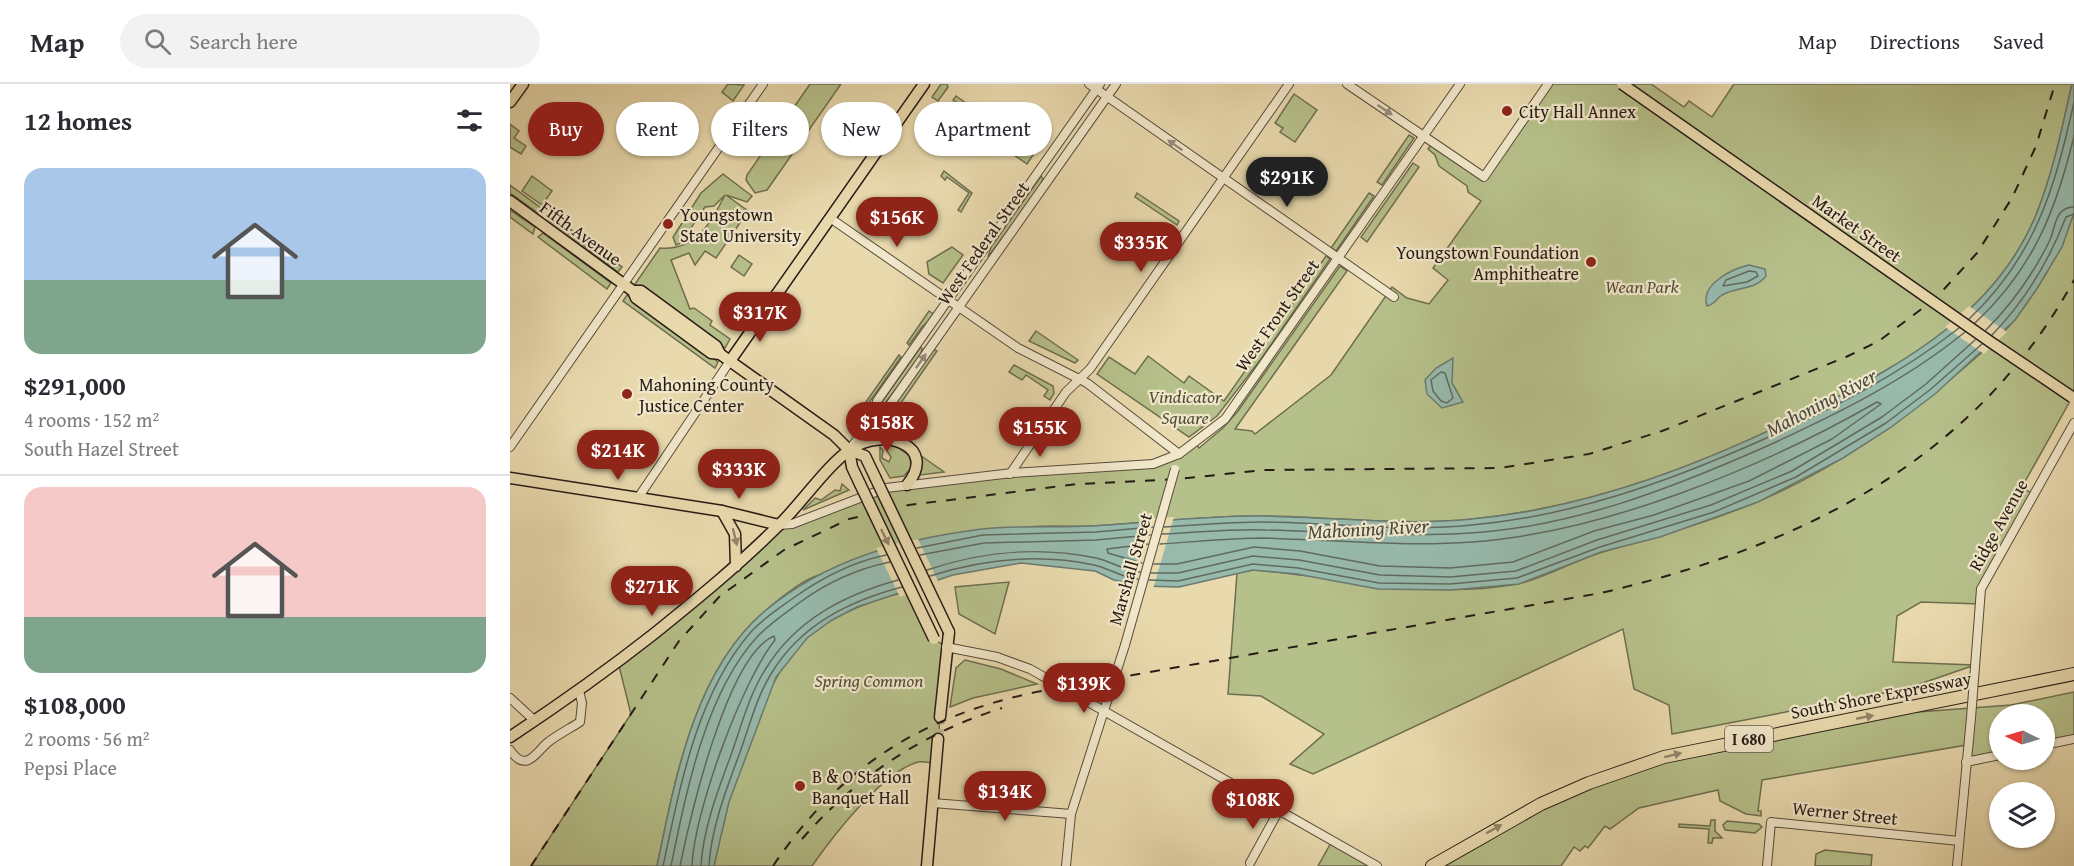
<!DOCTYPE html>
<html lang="en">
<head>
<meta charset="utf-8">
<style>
  :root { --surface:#fff; --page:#f2f2f3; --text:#2b2b33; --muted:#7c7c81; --line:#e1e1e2; --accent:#8f2418 }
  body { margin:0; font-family:"Gentium Book Plus",serif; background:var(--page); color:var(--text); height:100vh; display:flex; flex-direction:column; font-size:22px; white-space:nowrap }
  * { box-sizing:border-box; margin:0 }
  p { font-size:20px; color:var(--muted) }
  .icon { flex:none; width:33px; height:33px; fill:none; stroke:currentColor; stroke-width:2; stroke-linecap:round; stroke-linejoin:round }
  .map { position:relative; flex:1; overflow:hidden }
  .details { display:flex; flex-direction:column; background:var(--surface); width:510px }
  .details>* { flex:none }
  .guide { position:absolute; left:18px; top:18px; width:570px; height:54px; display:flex; gap:12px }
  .needle { width:39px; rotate:275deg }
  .fabs { position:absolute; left:1479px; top:620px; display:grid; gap:12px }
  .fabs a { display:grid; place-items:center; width:66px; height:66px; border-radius:50%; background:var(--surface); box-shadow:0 2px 4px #0004; font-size:30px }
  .price { position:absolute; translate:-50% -51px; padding:0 14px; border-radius:21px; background:var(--accent); color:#fff; font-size:20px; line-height:39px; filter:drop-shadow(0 2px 3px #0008) }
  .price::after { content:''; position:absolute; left:50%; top:36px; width:18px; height:14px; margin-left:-9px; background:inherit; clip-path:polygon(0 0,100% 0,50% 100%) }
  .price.selected { background:#222; color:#fff }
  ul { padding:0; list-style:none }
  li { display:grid; align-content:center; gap:12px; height:318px; padding:0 24px }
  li+li { border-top:2px solid var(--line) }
  li span { display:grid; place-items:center; height:186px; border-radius:18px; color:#555 }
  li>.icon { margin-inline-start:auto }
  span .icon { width:108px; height:108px; fill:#fffc; stroke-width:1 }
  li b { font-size:26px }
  h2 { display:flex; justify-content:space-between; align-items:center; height:72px; padding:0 24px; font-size:26px }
  .pill { padding:0 21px; border-radius:27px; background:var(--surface); box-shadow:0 2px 4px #0004; font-size:21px; line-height:54px }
  .pill.selected { background:var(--accent); color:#fff }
  header { display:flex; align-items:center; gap:36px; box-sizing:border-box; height:84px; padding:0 30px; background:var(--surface); border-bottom:2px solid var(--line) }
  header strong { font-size:28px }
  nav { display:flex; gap:33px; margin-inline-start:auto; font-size:21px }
  .search { width:420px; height:54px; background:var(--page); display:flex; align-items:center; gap:15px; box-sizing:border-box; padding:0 21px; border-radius:33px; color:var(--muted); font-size:22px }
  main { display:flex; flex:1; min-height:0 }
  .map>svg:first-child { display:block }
  .green { fill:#b6c08a; stroke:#6e6e50; stroke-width:1.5 }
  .water { fill:#97baad; stroke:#6a7a70; stroke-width:1.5 }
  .pier { fill:#e9daae }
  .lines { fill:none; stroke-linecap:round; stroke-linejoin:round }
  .shore { stroke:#5f6a61; stroke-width:1.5 }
  .major-tunnel { stroke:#c2b48f; stroke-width:10; stroke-dasharray:10 5; stroke-linecap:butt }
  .minor-casing { stroke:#584b3b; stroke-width:10 }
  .major-casing { stroke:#271b15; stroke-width:13 }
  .highway-casing { stroke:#271b15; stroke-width:14 }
  .minor { stroke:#f1e7ca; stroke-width:8 }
  .major { stroke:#e9daae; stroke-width:10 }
  .highway { stroke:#e9daae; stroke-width:12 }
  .rail { stroke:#271b15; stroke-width:2; stroke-dasharray:10 10; stroke-linecap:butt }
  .minor-bridge-casing { stroke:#584b3b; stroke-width:10; stroke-linecap:butt }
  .major-bridge-casing { stroke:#271b15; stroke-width:13; stroke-linecap:butt }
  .minor-bridge { stroke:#f1e7ca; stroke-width:8 }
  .major-bridge { stroke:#e9daae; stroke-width:10 }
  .oneway { fill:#968b79 }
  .oneway2 { fill:#928469 }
  .poi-dot { fill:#8f2418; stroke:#f1e7ca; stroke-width:2 }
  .labels { text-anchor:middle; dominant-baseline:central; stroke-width:4.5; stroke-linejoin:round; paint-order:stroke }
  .shield { fill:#f1e7ca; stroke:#64584b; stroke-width:1.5 }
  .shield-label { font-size:16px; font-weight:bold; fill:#271b15 }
  .poi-label { font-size:18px; fill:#271b15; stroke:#f1e7ca; text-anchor:start }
  .street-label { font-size:18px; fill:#271b15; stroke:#f1e7ca }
  .park-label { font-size:18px; font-style:italic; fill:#524d38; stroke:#f1e7ca }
  .water-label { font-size:20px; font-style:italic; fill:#494b43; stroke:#f1e7ca }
</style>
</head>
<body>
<header>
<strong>Map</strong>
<div class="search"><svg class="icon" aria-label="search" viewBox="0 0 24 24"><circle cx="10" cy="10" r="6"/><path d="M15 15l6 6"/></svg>Search here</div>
<nav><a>Map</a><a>Directions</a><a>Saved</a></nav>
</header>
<main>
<section class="details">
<h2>12 homes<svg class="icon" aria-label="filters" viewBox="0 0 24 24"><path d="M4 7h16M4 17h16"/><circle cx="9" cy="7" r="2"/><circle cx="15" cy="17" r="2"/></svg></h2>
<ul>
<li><span style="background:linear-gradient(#a9c7e8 60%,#7fa58c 0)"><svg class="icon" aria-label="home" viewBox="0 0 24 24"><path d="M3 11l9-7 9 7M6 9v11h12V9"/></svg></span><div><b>$291,000</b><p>4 rooms · 152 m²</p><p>South Hazel Street</p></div></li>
<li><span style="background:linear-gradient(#f6c9c9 70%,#7fa58c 0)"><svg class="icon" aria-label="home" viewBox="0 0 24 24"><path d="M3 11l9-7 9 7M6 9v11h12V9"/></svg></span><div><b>$108,000</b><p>2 rooms · 56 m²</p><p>Pepsi Place</p></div></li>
</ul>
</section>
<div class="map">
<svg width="1564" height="782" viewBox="0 0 1564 782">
  <rect width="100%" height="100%" fill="#e9daae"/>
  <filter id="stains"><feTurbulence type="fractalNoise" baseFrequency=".00333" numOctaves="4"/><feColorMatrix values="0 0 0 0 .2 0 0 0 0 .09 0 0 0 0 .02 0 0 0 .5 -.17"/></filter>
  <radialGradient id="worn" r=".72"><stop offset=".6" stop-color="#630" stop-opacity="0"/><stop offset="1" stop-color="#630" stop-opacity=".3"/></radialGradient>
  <g class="green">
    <polygon points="218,0 234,1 223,17 212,8"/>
    <polygon points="300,0 331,0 257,106 245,109 236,96 237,91"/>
    <polygon points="431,0 437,0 438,3 428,17 422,13"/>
    <path d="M 1038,0 L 1141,0 L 1174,23 L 1179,17 L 1202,33 L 1224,0 L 1562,0 C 1552,44 1543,89 1526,131 C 1486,228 1395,279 1306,324 C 1199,378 1084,423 963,435 C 894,442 824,433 755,432 C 697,431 640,439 583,442 C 561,443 540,441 519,443 C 504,444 489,449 475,453 C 448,459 422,465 395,471 C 371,477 318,485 299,495 C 284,503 268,516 255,527 C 184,587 165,696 147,782 L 21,782 L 121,630 L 108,578 L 269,441 L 376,404 L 643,380 L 685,359 L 689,364 L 713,344 L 728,327 L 830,182 L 837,187 L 725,345 L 742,347 L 745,350 L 821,291 L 882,203 L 897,214 L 919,220 L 938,196 L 923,184 L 971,117 L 958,108 L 957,102 L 929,82 L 925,71 L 918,65 L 923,59 L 974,93 Z"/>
    <polygon points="784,10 807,26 785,58 770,48 773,44 765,39"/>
    <polygon points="446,12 525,68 517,80 482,56 488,47 443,16"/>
    <polygon points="0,40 9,47 4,54 16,62 11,70 0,63"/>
    <polygon points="899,51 904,54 872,101 867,98"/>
    <polygon points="903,79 909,83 857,158 851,153"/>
    <polygon points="434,87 462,109 451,128 448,126 459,109 437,93 435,96 431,92"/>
    <path d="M 213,90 L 242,112 L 237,118 L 216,111 L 238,127 L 206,174 L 195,167 L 185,181 L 179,169 L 161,176 L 180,225 L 184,224 L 202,237 L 200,241 L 220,255 L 215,264 L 125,200 L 150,164 C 186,167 200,140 215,111 L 204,122 L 195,123 L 171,159 L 166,161 L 163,153 L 191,109 Z"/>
    <polygon points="22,92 42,107 32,121 12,107"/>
    <polygon points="531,92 533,95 529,104 478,173 481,163"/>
    <polygon points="0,101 31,124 28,129 0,109"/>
    <polygon points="627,109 669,137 667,141 625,113"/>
    <polygon points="859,109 864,112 826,167 821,164"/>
    <polygon points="0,126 25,143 23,150 0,133"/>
    <path d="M 1564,129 L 1564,310 L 1512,403 L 1524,411 L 1471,505 L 1470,520 L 1411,518 L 1387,532 L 1383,578 L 1465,581 L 1395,605 L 1162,650 L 1159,621 L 1124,605 L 1113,545 L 803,690 L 780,680 L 814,650 L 751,612 L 718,610 L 727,489 L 743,486 C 829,493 921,516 1007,500 C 1034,495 1065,476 1093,468 C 1145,452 1198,439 1249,417 C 1325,385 1392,338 1454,284 C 1472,268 1492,252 1506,234 C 1531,201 1551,167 1564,129 Z"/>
    <polygon points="41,131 112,183 108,188 38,135"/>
    <polygon points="33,149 101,199 97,205 28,153"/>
    <polygon points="442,163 453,171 433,199 419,190 417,178"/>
    <polygon points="229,171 242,180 234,192 221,183"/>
    <polygon points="816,172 820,175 751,275 707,332 679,353 587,290 599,273 625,290 638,272 674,299 679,292 714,317"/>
    <polygon points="117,211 208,278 205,284 113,217"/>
    <polygon points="419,227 425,231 412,243 399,261 397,259"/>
    <polygon points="526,247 568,276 565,279 519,257"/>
    <polygon points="410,264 412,264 411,272 370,326 369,322"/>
    <polygon points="423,265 427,267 386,326 382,324"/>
    <polygon points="389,271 391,273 358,320 356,318"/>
    <polygon points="504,281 543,302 544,309 540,316 534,312 538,306 516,291 512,296 499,288"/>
    <polygon points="375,359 382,360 400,372 401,384 394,392 380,394 370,376 370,363 373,366 372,374 379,378 381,373 375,364"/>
    <polygon points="410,371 434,388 410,391 412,381"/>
    <polygon points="332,400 339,406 293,426 305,414 311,416 325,406 330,407"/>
    <polygon points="499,498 485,550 449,530 445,503"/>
    <path d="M 401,506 L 424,555 L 436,563 L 426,680 C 420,679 413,677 408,678 C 372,688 323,752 302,782 L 204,782 C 215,720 250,594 298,553 C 327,528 364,516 401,506 Z"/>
    <polygon points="455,576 491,585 527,600 463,614 440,623 446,584"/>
    <polygon points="1564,608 1564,655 1535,661 1534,630 1490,630 1489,671 1456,678 1457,661 1252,696 1248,727 1251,727 1251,732 1236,730 1210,717 1208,706 1129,724 1100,745 1095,742 1078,764 1075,762 1070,767 1064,763 1051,782 922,782 974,750 1122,683 1368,631 1501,621"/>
    <polygon points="1201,736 1205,736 1205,747 1212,754 1203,754 1202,759 1198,759 1199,745 1169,743 1169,740 1200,742"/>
    <polygon points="1217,737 1249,740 1252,743 1245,749 1215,746 1213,741"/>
    <polygon points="822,757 866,782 808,782"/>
    <polygon points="1315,766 1362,771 1361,782 1305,782 1306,770"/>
  </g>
  <g class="water">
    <path d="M 1562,0 L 1564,0 L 1564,129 L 1552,163 L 1528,203 L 1505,236 L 1425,310 L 1380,344 L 1333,374 L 1248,418 L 1150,453 L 1091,468 L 1009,500 L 941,506 L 868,505 L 787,490 L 743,486 L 669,503 L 632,502 L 604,496 L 585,487 L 511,479 L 443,491 L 347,523 L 322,536 L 297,554 L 266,593 L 219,718 L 204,782 L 147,782 C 165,696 184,587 255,527 C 317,475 393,455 472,445 C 508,441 545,444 581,442 C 639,439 696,431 753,432 C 823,433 893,442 962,435 C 1083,424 1198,378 1306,324 C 1395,279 1486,228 1526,131 C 1543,89 1552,44 1562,0 Z"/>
    <path d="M 1239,181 L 1255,185 L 1256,192 C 1244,207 1227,202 1212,211 C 1206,215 1204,221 1197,222 C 1190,200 1222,185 1239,181 Z"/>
    <polygon points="943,274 942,299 953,318 932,324 917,310 915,296 926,284"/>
  </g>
  <g class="pier">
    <polygon points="1459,222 1497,248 1474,270 1435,243"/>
    <polygon points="664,433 643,505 620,504 640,434"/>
    <polygon points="408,455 429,499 390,513 366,464"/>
  </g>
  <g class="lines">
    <g class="shore">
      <polygon points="1239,187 1246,188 1248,192 1237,198 1213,202 1216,196"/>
      <path d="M 1459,235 C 1525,173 1545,104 1564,18"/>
      <path d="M 1465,239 C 1523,185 1546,127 1564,52"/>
      <path d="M 1476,246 C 1501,221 1523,190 1539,158 C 1544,149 1544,135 1551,128 C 1555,124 1559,123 1564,123"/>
      <path d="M 1482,251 C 1515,217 1539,177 1556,133 L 1564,130"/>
      <polygon points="931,288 935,289 943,314 937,319 931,317 923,307 921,296"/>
      <path d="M 654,443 C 688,441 721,438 754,438 C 823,439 893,448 962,441 C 1064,432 1160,397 1252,356 C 1322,325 1389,291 1449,244"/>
      <path d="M 652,450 C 687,449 722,444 756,446 C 825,448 892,453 960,449 C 1063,443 1162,404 1255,363 C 1325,331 1395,297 1455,248"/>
      <polyline points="407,464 473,451 586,448 643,443"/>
      <polyline points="410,471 474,459 586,456 640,451"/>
      <polyline points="632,479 598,469 597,465 638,460"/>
      <path d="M 644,480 L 667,480 L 744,463 L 790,467 L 870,482 L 940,484 L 1003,478 L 1084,447 L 1144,431 L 1239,397 L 1322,355 L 1371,320 L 1367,318 C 1254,383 1093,449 962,458 C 893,463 823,456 754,454 C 719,454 684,458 650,460"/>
      <path d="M 417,486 C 473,467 527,462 586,474 C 601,477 614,487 630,488"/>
      <polyline points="641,489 668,489 743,472 789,476 870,491 940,493 1006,487 1087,456 1201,421 1282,387 1372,333 1416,300 1465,256"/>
      <path d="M 420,492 C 474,475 528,469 584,481 C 599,484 612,494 628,495"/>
      <polyline points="639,496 668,497 743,480 788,484 869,499 940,500 1007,494 1090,463 1204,428 1286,393 1376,339 1421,305 1472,260"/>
      <path d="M 153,782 C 170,704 186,612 240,549 C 252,535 268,525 282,515 C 311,494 342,478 376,471"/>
      <path d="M 161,782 C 176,709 195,610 247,553 C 259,540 274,530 289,519 C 316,499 346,485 380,478"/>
      <path d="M 170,782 C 180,734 217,571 264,552 L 265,556 C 232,597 184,728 182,782"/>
      <path d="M 191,782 C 193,745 208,706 221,671 C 231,643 239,611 255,586 C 285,536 334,511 388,496"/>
      <path d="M 199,782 C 201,745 216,706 229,671 C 239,644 246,614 261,590 C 290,541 339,517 392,503"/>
    </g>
    <polyline class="major-tunnel" points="428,655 430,633"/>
    <g class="minor-casing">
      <g id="minor">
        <polyline points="579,0 884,213"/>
        <polyline points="837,0 974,93 1038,0"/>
        <polyline points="320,134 508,264 577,299 669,370"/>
        <polyline points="364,333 367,317 590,0"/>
        <polyline points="0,363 253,0"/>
        <polyline points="340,365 364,333 377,325 606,0"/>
        <polyline points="500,390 556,308 580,285 779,0"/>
        <polyline points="128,414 220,277"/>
        <polyline points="269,441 282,440 376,404 502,389 643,380 669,370 715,335 950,0"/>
        <polyline points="436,563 487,573 520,585 867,782"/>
        <polyline points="1466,570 1471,505 1564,339"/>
        <polyline points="0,614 25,637"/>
        <polyline points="1534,661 1564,655"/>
        <path d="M 0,666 C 16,689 25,670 37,659 C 47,651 59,645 70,638 L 72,619 L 69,607"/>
        <polyline points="1456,678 1490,671"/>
        <polyline points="423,719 561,730"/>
        <polyline points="740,779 769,726"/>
        <polyline points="556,782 561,730 615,561"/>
        <polyline points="1257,782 1261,738 1449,757"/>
        <polyline points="1447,782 1461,634"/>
      </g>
    </g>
    <g class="major-casing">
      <g id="major">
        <polyline points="0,18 13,0"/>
        <polyline points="0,117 123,207 131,207 206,262 210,270"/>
        <polyline points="123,207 126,214 201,269 210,270 324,351 339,366 355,372 365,393"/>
        <polyline points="220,277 414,0"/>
        <polyline points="339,366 342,383 350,400"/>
        <polyline points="0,394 212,427 269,441"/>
        <polyline points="212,427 225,450 226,482"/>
        <polyline points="430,633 439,548"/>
        <path d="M 0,653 C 50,620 98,586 145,549 C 187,515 230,480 269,441 C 290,421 318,380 341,365 C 374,342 429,362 397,401"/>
        <polyline points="417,782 428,655"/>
      </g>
    </g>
    <g class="highway-casing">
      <polyline id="highway" points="922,782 1031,720 1079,699 1154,673 1564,590"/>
    </g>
    <use href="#minor" class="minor"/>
    <use href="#major" class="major"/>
    <use href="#highway" class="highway"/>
    <g class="rail">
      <path d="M 292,755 C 347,692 413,649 492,624"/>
      <polyline points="21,782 169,557 210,512 274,466 339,435 399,421 568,400 668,395 754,386 990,384 1079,370 1152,347 1336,273 1369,257 1426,214 1467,169 1502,114 1526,62 1545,0"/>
      <path d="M 263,782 C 330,683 410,633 526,608 L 1091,509 C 1287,463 1463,380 1564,196"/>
    </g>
    <g class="minor-bridge-casing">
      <g id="minor-bridge">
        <polyline points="615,561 665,385"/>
        <polyline points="1461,634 1466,570"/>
      </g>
    </g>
    <g class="major-bridge-casing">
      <g id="major-bridge">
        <polyline points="1112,0 1482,259 1562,313"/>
        <polyline points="365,393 439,548"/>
        <polyline points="350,400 424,555"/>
      </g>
    </g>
    <use href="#minor-bridge" class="minor-bridge"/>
    <use href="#major-bridge" class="major-bridge"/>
  </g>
  <defs><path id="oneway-solid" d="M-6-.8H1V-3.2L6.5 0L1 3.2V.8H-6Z" transform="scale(1.5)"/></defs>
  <g class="oneway">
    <use href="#oneway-solid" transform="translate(875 26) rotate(34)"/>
    <use href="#oneway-solid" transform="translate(665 61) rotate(-145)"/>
    <use href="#oneway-solid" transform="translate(411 277) rotate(-55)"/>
  </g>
  <g class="oneway2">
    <use href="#oneway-solid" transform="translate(225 453) rotate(76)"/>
    <use href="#oneway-solid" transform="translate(375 453) rotate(64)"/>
    <use href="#oneway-solid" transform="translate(1355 633) rotate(-11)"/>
    <use href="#oneway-solid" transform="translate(1163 671) rotate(-14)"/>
    <use href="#oneway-solid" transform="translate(984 745) rotate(-29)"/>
  </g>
  <g class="poi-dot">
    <circle cx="997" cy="27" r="6"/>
    <circle cx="158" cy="140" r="6"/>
    <circle cx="1081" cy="178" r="6"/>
    <circle cx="117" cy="310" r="6"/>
    <circle cx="290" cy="702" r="6"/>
  </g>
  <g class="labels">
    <rect class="shield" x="1215" y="642" width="48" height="26" rx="4.5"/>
    <g class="shield-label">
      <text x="1239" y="655">I 680</text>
    </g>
    <g class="poi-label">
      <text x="1009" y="27">City Hall Annex</text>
      <text x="170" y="130">Youngstown<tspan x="170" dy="21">State University</tspan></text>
      <text x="1069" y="168" text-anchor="end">Youngstown Foundation<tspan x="1069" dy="21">Amphitheatre</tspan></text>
      <text x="129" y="300">Mahoning County<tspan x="129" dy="21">Justice Center</tspan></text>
      <text x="302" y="692">B &amp; O Station<tspan x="302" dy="21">Banquet Hall</tspan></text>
    </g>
    <g class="street-label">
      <text transform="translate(1347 144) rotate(35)">Market Street</text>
      <text transform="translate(71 149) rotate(36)">Fifth Avenue</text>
      <text transform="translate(473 159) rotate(-55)">West Federal Street</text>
      <text transform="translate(767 231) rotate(-55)">West Front Street</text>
      <text transform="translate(1488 441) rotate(-61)">Ridge Avenue</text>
      <text transform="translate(620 485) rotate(-74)">Marshall Street</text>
      <text transform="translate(1371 611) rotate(-11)">South Shore Expressway</text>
      <text transform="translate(1335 729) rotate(6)">Werner Street</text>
    </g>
    <g class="park-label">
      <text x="1132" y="202">Wean Park</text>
      <text x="675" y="312">Vindicator<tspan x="675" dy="21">Square</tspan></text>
      <text x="359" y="596">Spring Common</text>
    </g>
    <g class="water-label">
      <text transform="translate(1311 318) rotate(-28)">Mahoning River</text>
      <text transform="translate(858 444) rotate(-3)">Mahoning River</text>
    </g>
  </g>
  <rect width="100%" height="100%" filter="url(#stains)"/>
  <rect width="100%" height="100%" fill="url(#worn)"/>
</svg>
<div class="fabs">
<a><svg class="needle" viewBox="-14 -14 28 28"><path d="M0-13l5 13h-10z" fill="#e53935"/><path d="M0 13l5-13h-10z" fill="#7c7c81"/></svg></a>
<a><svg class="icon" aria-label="layers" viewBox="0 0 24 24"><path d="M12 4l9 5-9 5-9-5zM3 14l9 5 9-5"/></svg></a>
</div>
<b class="price selected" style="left:777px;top:124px">$291K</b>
<b class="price" style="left:387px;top:164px">$156K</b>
<b class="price" style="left:631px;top:189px">$335K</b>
<b class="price" style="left:250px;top:259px">$317K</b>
<b class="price" style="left:377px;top:369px">$158K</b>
<b class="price" style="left:530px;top:374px">$155K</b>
<b class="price" style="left:108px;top:397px">$214K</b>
<b class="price" style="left:229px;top:416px">$333K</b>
<b class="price" style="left:142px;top:533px">$271K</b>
<b class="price" style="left:574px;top:630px">$139K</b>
<b class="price" style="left:495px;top:738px">$134K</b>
<b class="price" style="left:743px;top:746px">$108K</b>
<div class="guide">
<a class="pill selected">Buy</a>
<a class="pill">Rent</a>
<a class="pill">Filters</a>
<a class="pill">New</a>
<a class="pill">Apartment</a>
</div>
</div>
</main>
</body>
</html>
